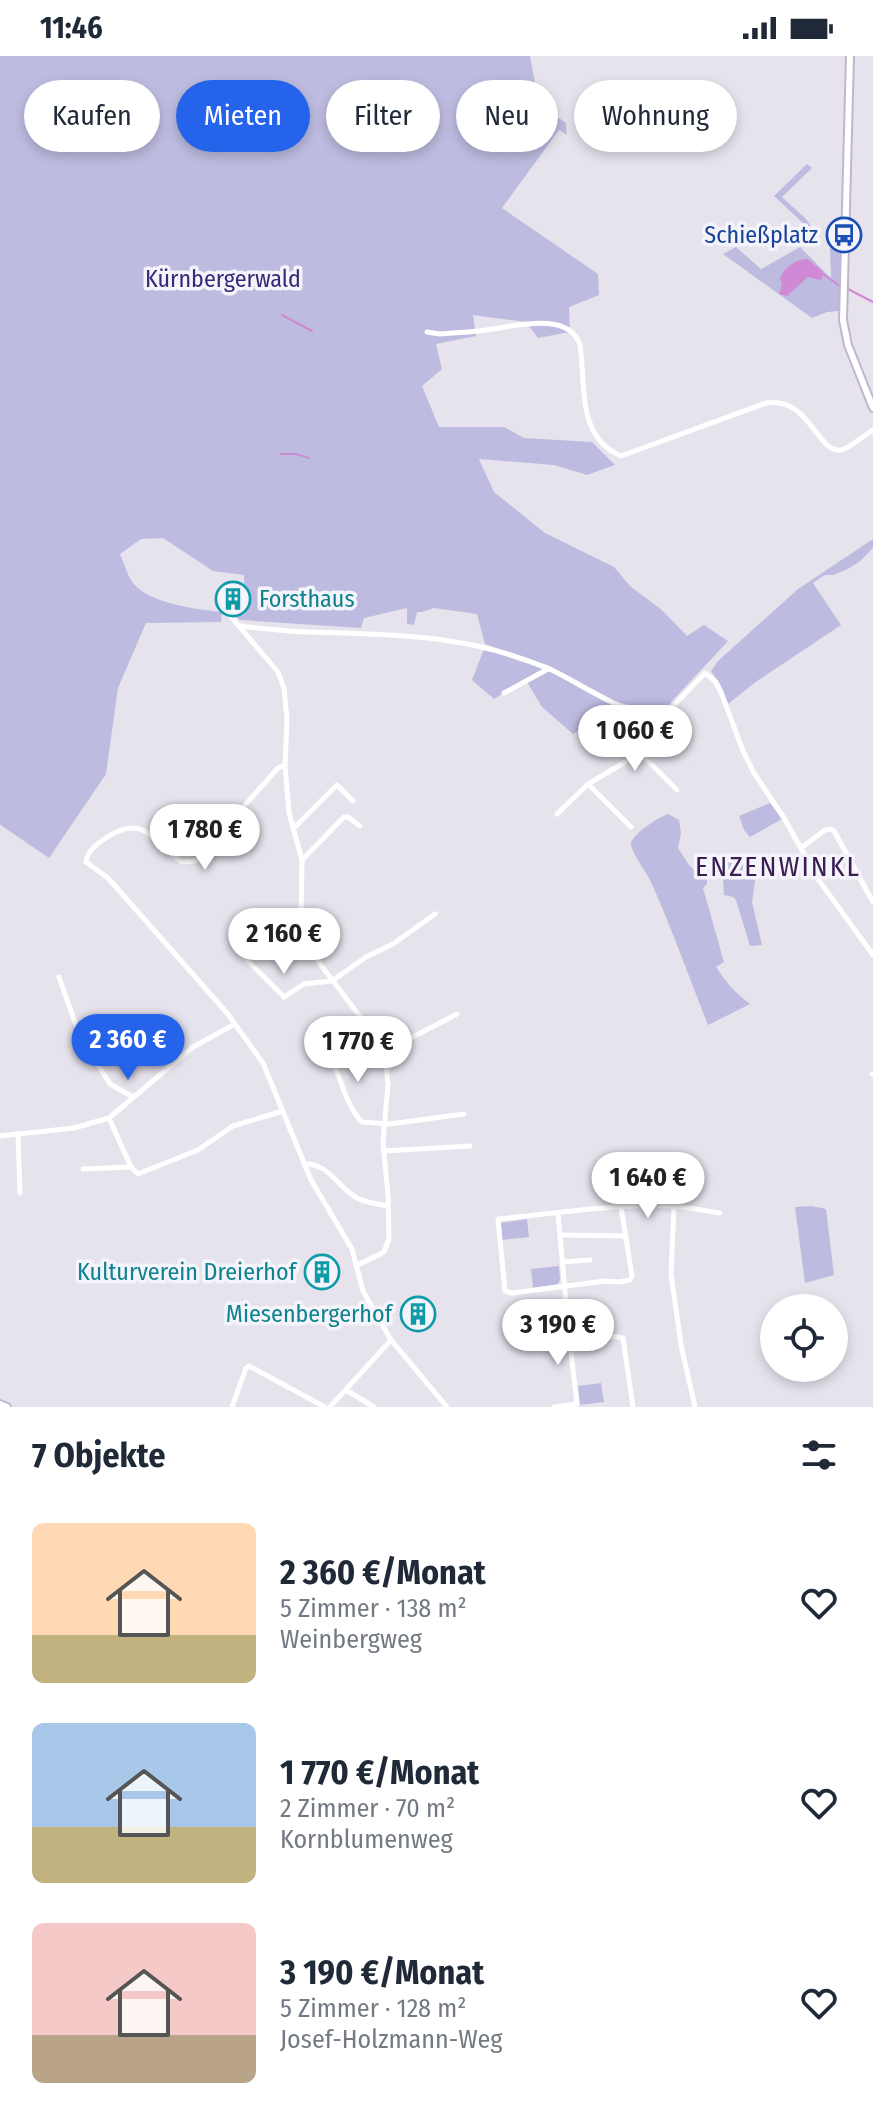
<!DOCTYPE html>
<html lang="de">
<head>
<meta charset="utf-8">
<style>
  :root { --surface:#fff; --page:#f2f2f3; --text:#1f2937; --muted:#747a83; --accent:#2563eb }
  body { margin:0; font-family:"Fira Sans Condensed",sans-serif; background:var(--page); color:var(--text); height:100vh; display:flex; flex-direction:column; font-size:30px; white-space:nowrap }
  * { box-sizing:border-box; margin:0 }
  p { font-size:26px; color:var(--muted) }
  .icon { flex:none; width:44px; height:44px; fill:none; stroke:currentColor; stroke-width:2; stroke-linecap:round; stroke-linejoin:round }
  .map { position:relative; height:1351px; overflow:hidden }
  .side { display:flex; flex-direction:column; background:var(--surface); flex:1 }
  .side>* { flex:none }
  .banner { position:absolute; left:24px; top:24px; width:826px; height:72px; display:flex; gap:16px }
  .tools { position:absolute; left:760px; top:1238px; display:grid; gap:16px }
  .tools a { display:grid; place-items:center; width:88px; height:88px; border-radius:50%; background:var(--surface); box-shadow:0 4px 12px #0003; font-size:40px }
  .price { position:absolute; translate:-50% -68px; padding:0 18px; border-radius:28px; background:#fff; color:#222; font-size:26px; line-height:52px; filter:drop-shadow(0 2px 4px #0008) }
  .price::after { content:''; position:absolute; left:50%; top:48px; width:24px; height:18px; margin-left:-12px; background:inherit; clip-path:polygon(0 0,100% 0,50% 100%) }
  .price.current { background:var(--accent); color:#fff }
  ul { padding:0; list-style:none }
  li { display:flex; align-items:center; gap:24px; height:200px; padding:0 32px }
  li span { display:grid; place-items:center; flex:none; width:224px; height:160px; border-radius:12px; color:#555 }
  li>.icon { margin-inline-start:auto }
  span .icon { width:96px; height:96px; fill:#fffc; stroke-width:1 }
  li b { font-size:34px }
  h2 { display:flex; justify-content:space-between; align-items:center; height:96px; padding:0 32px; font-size:34px }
  .tag { padding:0 28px; border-radius:36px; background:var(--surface); box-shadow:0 4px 12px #0003; font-size:28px; line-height:72px }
  .tag.current { background:var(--accent); color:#fff }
  .status { display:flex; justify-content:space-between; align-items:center; height:56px; padding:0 40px; background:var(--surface); direction:ltr }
  .status svg { height:22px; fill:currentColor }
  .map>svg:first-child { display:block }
  .green { fill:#bdbbdf }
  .water { fill:#d089d4 }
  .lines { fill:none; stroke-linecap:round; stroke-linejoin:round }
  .stream { stroke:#d089d4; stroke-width:2 }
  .secondary-casing { stroke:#c0b6ce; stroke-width:10 }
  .street { stroke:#fff; stroke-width:5 }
  .secondary { stroke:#fff; stroke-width:6 }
  .labels { text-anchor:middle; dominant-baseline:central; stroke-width:7; stroke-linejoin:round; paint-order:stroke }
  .transit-label { font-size:24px; fill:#164399; stroke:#f5f4fa; text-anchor:end }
  .park-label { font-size:24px; fill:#382a78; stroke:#f5f4fa }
  .culture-label { font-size:24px; fill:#0d838f; stroke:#f5f4fa; text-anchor:end }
  .quarter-label { font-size:28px; letter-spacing:2px; fill:#3a1d53; stroke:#f5f4fa }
</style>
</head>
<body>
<div class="status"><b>11:46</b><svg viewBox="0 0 49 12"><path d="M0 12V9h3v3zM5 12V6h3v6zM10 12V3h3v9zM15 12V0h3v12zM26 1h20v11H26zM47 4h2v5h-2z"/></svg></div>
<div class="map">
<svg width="873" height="1351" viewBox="0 0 873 1351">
  <rect width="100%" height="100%" fill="#e7e3ed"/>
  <g class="green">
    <path d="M 0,0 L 530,0 L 535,27 L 532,43 L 566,67 L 567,79 L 559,74 L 502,152 L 598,218 L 599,239 L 569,251 L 570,276 L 538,282 L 526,266 L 473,259 L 476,280 L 436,288 L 442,313 L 422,330 L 439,371 L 504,371 L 524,382 L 592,386 L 615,409 L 587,419 L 554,409 L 479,403 L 494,436 L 545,477 L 614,511 L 630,530 L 662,554 L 687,580 L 704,569 L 728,585 L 660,658 L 615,645 L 550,610 L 485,588 L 477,558 L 434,552 L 422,556 L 417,556 L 414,569 L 407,568 L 407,552 L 364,562 L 361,572 L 240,564 L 232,558 L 245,558 L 244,519 L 213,515 L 163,482 L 141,483 L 120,498 C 124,507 127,519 133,527 C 150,548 196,553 222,556 L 221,566 L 146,567 L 118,632 L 106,718 L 49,802 L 2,770 L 0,768 Z"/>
    <polygon points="807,108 812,112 782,141 806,163 818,181 774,140"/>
    <polygon points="736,191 761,213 800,191 831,222 830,192 840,196 839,255 827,256 812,262 723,198"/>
    <polygon points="873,483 873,492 859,506 846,514 833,519 825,519 813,527 841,569 757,625 728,648 720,628 711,615 718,605 798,533"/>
    <polygon points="484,593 543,613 494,643 472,624"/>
    <polygon points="548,614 614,649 607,658 573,678 542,651 527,626"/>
    <polygon points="770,747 782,763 750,781 744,774 739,760"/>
    <path d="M 668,758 L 679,764 L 681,777 L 678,792 L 689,809 L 694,814 L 699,811 L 703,812 L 707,816 L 707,828 L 703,832 L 724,906 L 716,911 C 726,926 736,938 750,948 L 708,969 C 689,921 672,873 651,826 C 647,817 631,796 631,788 C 632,778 659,761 668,758 Z"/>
    <path d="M 740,802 L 744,812 L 755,825 L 752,846 L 762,889 L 750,890 L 736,844 L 733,841 L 724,839 L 723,824 C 717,819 716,814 719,807 Z"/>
    <polygon points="812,1150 826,1153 834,1219 805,1227 795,1151"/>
    <polygon points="527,1163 529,1181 502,1184 501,1167"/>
    <polygon points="559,1210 560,1224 558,1228 533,1232 531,1213"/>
    <polygon points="601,1327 604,1346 580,1349 578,1330"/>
  </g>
  <path class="water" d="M 808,203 L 823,216 L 823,221 L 820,224 L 808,221 L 787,240 L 779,238 L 782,228 L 780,222 C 785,211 795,203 808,203 Z"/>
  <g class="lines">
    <g class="stream">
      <polyline points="823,218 841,231"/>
      <polyline points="848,233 873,246"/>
      <polyline points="282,259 312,275"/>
      <polyline points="281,398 296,398 309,402"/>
    </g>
    <g class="secondary-casing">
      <g id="secondary">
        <polyline points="850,0 843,264 848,289 873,352"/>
        <polyline points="0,1348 7,1351"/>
      </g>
    </g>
    <g class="street">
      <path d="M 427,276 L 440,278 C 455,277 471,276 486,274 C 512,271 569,254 580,289 C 586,328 576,381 621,400 L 766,347 C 811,341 817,398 841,394 C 849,392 865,379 873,374"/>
      <polyline points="220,552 227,556 278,616 284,632 287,663 285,709 289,757 302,804 301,859 307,883 320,908 362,963 382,997 386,1010 388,1028 383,1087 388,1139 389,1183 384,1196 356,1210"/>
      <path d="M 239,570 C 263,572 288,576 312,576 C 397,579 466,578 547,612 C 580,626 628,664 665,659"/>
      <polyline points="504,637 548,613"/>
      <polyline points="638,695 677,734"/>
      <path d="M 285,709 L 278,712 L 195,805 L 182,806 C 153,787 146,756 106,782 C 97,788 87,795 86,806 L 108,822 L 227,957 L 263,1007 L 311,1124 L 352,1193 L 363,1235 L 391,1284 L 447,1351"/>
      <polyline points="557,758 588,728"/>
      <polyline points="631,771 588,728 625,706 637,697 663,667 675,648 705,617 715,625 721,636 743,695 754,717 784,762 818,823 873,899"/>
      <polyline points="293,773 337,729 353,745"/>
      <polyline points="801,792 825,774 831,773 834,775 873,846"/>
      <polyline points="302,804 344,761 348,761 360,770"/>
      <polyline points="241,898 284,941 304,928 332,925 366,901 393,888 435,858"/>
      <polyline points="59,921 79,978 93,1001 110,1028 133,1041"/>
      <path d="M 328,996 C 341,1019 344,1047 362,1066 L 390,1068 L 464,1058"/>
      <polyline points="382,997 457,958"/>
      <polyline points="872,1018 873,1018"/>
      <polyline points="109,1062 131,1111 138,1118 198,1094 233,1070 283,1055"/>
      <polyline points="18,1078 20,1137"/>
      <polyline points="0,1080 74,1072 109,1062 193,991 235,968"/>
      <polyline points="383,1095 470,1090"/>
      <path d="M 304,1108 C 329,1107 337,1131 357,1142 C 367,1147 378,1148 388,1150"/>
      <polyline points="83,1113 131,1111"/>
      <polyline points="674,1150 671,1218 681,1289 695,1351"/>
      <path d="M 621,1151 L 632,1220 L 630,1224 L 619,1226 L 605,1225 L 512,1237 L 505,1235 L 498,1163 C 553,1158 609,1148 665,1150 C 683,1150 701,1154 720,1157"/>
      <path d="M 558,1157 L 569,1281 C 583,1291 606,1276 623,1282 L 633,1351"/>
      <polyline points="560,1179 626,1180"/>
      <polyline points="562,1206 590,1204"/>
      <polyline points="346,1334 374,1351"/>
      <polyline points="232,1351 246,1312 249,1310 325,1351"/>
      <polyline points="330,1351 391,1284"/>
      <polyline points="554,1351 577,1348 570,1288 572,1284"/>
    </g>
    <use href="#secondary" class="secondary"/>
  </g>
  <defs>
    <g id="bus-ring" transform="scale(1.8)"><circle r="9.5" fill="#f5f4fa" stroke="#1a4fb4" stroke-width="1.5"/><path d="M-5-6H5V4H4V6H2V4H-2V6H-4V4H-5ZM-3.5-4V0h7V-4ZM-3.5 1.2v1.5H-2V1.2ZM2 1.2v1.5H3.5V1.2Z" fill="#1a4fb4"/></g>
    <g id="building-ring" transform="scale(1.8)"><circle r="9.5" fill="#f5f4fa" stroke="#0f9aa8" stroke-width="1.5"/><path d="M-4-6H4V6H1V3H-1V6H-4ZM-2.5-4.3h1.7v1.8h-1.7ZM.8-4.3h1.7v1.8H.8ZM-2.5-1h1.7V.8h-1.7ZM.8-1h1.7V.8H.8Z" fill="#0f9aa8"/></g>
  </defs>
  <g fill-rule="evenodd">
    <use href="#bus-ring" x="844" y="179"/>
    <use href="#building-ring" x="233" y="543"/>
    <use href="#building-ring" x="322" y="1216"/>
    <use href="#building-ring" x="418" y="1258"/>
  </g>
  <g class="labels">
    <g class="transit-label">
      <text x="818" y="179">Schießplatz</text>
    </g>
    <g class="park-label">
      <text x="223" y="223">Kürnbergerwald</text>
    </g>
    <g class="culture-label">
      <text x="259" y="543" text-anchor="start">Forsthaus</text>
      <text x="296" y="1216">Kulturverein Dreierhof</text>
      <text x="392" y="1258">Miesenbergerhof</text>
    </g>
    <g class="quarter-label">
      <text x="778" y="810">ENZENWINKL</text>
    </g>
  </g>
</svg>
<div class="tools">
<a><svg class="icon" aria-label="locate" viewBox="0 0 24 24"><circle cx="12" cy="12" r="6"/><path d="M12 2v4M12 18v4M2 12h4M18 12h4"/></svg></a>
</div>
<b class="price" style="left:635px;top:717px">1 060 €</b>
<b class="price" style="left:205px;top:816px">1 780 €</b>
<b class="price" style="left:284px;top:920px">2 160 €</b>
<b class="price current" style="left:128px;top:1026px">2 360 €</b>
<b class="price" style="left:358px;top:1028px">1 770 €</b>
<b class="price" style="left:648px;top:1164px">1 640 €</b>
<b class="price" style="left:558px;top:1311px">3 190 €</b>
<div class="banner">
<a class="tag">Kaufen</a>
<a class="tag current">Mieten</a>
<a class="tag">Filter</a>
<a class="tag">Neu</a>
<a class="tag">Wohnung</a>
</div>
</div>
<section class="side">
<h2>7 Objekte<svg class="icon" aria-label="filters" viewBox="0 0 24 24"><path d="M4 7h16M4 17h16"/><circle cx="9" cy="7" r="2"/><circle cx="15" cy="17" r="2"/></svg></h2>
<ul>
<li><span style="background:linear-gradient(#ffd9b3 70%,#c2b280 0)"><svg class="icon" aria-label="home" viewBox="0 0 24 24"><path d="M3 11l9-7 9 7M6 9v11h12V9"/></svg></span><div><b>2 360 €/Monat</b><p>5 Zimmer · 138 m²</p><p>Weinbergweg</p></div><svg class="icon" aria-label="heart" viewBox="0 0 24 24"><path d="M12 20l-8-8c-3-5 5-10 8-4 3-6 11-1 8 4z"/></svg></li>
<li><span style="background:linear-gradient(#a9c7e8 65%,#c2b280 0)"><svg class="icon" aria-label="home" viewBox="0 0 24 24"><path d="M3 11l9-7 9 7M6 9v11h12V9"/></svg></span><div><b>1 770 €/Monat</b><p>2 Zimmer · 70 m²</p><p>Kornblumenweg</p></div><svg class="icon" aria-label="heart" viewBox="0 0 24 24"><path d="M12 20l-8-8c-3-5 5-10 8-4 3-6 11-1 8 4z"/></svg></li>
<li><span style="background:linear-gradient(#f6c9c9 70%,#b9a48a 0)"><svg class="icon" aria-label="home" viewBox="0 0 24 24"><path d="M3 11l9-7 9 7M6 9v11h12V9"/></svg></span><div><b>3 190 €/Monat</b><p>5 Zimmer · 128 m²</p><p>Josef-Holzmann-Weg</p></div><svg class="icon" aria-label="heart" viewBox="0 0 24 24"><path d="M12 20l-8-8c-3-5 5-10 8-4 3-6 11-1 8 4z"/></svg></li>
</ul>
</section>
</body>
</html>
